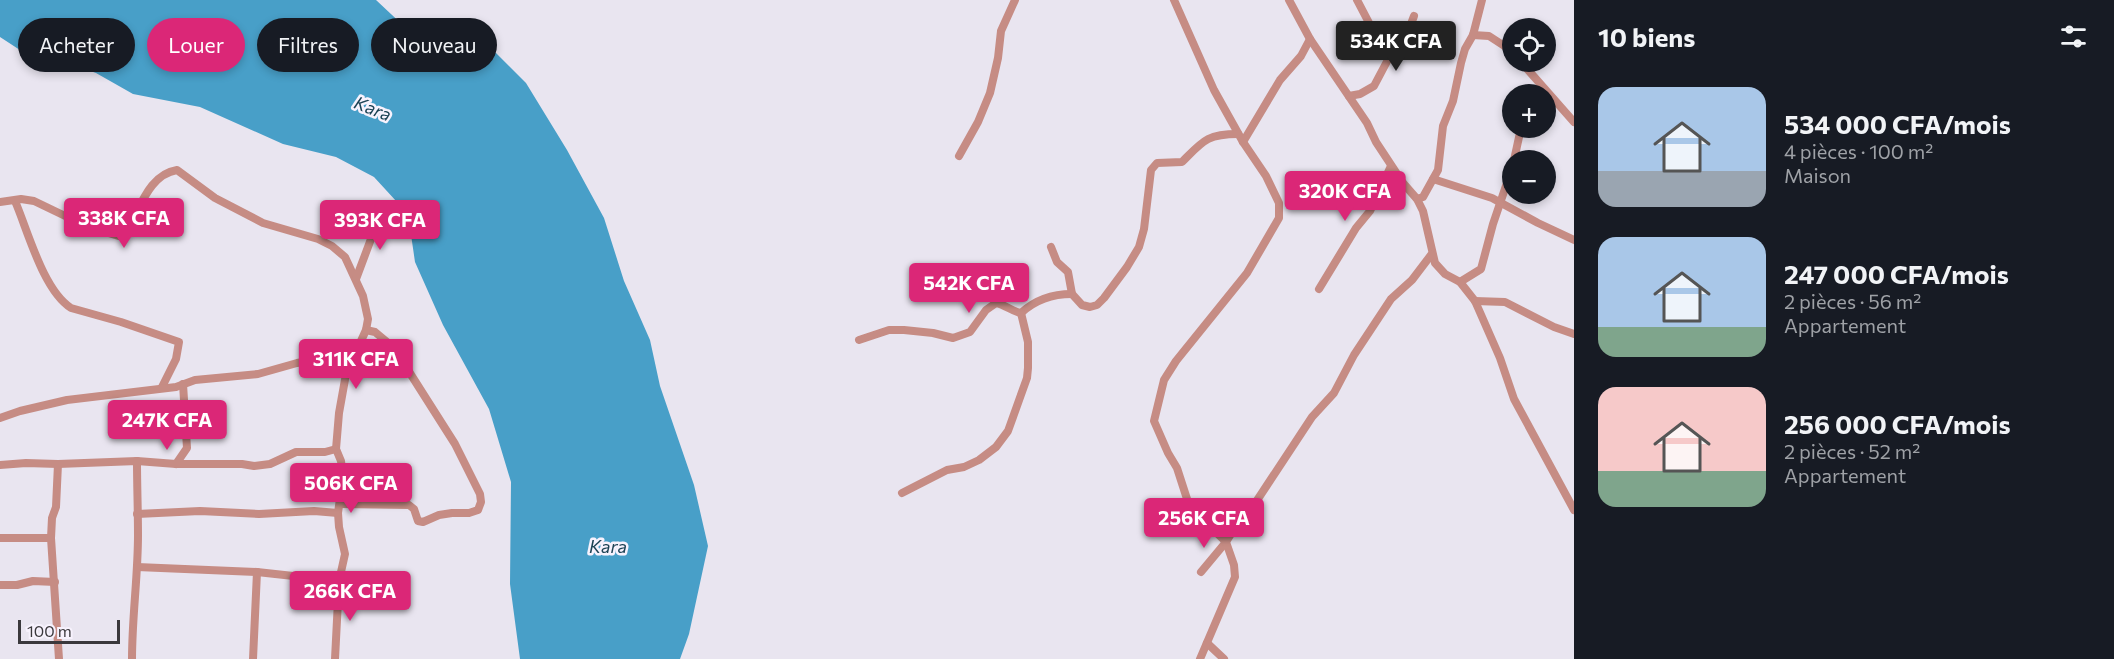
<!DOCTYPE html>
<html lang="fr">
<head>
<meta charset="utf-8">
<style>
  :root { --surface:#171b24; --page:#242831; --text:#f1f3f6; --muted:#9ea1a6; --accent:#db2777 }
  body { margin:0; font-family:Commissioner,sans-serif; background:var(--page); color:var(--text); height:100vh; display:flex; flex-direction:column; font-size:22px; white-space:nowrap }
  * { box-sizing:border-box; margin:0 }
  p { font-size:20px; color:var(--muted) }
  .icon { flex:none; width:33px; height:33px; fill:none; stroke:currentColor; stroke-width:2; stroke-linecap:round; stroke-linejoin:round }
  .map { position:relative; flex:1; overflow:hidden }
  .panel { display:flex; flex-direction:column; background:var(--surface); width:540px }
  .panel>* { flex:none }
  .guide { position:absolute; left:18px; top:18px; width:570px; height:54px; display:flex; gap:12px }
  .tools { position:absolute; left:1502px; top:18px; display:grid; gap:12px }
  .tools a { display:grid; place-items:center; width:54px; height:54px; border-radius:50%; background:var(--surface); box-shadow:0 3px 9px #0003; font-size:30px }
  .scale { position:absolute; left:18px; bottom:15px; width:102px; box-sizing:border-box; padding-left:6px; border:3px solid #3a383c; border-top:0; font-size:16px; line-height:21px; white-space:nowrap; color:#3a383c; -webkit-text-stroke:4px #f7f2fd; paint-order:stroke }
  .price { position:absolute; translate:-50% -51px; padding:0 14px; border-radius:6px; background:var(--accent); color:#fff; font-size:20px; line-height:39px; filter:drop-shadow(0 2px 3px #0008) }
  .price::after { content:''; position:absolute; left:50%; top:36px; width:18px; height:14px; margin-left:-9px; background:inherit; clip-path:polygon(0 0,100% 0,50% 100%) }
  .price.on { background:#222; color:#fff }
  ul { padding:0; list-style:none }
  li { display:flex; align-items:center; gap:18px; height:150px; padding:0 24px }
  li span { display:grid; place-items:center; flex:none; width:168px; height:120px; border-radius:18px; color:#555 }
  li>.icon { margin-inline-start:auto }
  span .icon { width:72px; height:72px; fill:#fffc; stroke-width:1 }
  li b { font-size:26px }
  h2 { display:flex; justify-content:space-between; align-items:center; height:72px; padding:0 24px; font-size:26px }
  .tag { padding:0 21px; border-radius:27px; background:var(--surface); box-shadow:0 3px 9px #0003; font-size:21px; line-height:54px }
  .tag.on { background:var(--accent); color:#fff }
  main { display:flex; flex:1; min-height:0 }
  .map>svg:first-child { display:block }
  .water { fill:#489fc8 }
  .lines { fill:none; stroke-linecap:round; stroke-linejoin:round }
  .minor { stroke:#c68c84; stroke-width:8 }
  .labels { text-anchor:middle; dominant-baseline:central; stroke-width:5; stroke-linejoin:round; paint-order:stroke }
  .water-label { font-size:18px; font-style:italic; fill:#1d4355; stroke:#f7f2fd }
</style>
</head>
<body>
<main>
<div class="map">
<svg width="1574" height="659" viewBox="0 0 1574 659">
  <rect width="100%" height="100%" fill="#e9e5f0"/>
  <polygon class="water" points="0,0 376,0 423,44 496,53 526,83 567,150 604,218 624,281 650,340 660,386 694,485 708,546 689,634 680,659 520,659 510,584 511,482 489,409 443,325 415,262 408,214 374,177 336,157 283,144 200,107 133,94 96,73 59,60 23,52 0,37"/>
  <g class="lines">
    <g class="minor">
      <polyline points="1174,0 1214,90 1243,142 1266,176 1279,203 1279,218 1247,273 1176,361 1164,380 1154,421 1168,453 1177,468 1188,502 1194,511 1226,542 1201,572"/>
      <polyline points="1289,0 1310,39 1367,123 1376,142 1403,183 1417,199 1423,211 1435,263 1445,274 1460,282 1475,301 1500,358 1514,399 1574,510"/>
      <polyline points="1357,0 1388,59"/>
      <polyline points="1473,35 1489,36 1512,51"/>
      <polyline points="1521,62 1574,122"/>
      <polyline points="1349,96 1360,94 1374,86 1392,52 1408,32 1414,16"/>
      <polyline points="1243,142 1280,80 1301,56 1310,39"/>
      <polyline points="959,156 978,122 990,93 998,58 1001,31 1015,0"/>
      <polyline points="1514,160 1521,128"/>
      <polyline points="1433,179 1492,198 1538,223 1574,240"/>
      <polyline points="1417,199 1423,197 1438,170 1443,126 1453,101 1461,63 1465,49 1473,35 1482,0"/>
      <path d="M 15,201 C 28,231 43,290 71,308 L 121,322 L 179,342 L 176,359 L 162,387"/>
      <path d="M 0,202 L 21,199 L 34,201 L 88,227 L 122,237 C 139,215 146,175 177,170 L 215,198 L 263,223 L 318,239 L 332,246 L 345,257 L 363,296 L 368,319 L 366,330 L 346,374 L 339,413 L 336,449 L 341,461 L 343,477 L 338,513 L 339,527 L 345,554 L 339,581 L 335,659"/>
      <path d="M 1051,247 L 1057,262 L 1068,272 L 1072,294 L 1082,305 L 1090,307 L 1097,305 L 1104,298 L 1127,267 L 1139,247 L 1144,229 L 1151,170 L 1157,163 L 1182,162 C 1203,141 1207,134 1238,134"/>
      <polyline points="356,279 380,215"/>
      <polyline points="1460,282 1481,269 1493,224 1512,168"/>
      <polyline points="1319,289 1356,228 1370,211 1391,166"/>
      <polyline points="1475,301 1505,302 1554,327 1574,334"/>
      <path d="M 859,340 L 889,330 L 904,330 L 933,333 L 953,338 L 970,332 L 986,310 L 996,303 C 1006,305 1011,311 1021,313 C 1035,300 1053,294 1072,294"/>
      <polyline points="0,418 20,411 67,400 176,387 195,380 258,374 297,363 354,353"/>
      <polyline points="58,464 56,507 52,518 51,538 59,659"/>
      <polyline points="176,464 187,448 183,384"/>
      <polyline points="0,465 26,463 58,464 137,461 176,464 242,464 254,466 270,464 296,452 325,452 336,449"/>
      <polyline points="902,493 947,470 964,467 979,460 996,447 1008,431 1027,378 1028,368 1028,342 1021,313"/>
      <polyline points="341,504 409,505 414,509 418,521 423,522 439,515 452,513 469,513 478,510 481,502 480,494 455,444 401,359 387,342 375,332 366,330"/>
      <polyline points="137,514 200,511 259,514 314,511 338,513"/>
      <polyline points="0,538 51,538"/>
      <polyline points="137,567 257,572 339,581"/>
      <polyline points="0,585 17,585 33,581 55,582"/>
      <polyline points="1207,643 1224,659"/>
      <path d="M 132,659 C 132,617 138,576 138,535 C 138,510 137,485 137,461"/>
      <polyline points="253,659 257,572"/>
      <polyline points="1200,659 1235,577 1234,565 1226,542 1236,526 1248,514 1312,417 1334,393 1354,355 1391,299 1412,280 1431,255"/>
    </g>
  </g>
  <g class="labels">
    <g class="water-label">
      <text transform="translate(373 108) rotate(22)">Kara</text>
      <text x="608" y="546">Kara</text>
    </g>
  </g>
</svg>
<div class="tools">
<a><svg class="icon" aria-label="locate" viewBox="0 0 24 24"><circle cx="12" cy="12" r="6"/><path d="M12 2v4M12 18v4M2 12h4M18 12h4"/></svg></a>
<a>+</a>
<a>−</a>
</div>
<div class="scale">100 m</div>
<b class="price on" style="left:1396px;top:72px">534K CFA</b>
<b class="price" style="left:1345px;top:222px">320K CFA</b>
<b class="price" style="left:124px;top:249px">338K CFA</b>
<b class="price" style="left:380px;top:251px">393K CFA</b>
<b class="price" style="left:969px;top:314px">542K CFA</b>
<b class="price" style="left:356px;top:390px">311K CFA</b>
<b class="price" style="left:167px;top:451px">247K CFA</b>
<b class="price" style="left:351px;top:514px">506K CFA</b>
<b class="price" style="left:1204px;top:549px">256K CFA</b>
<b class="price" style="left:350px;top:622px">266K CFA</b>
<div class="guide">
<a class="tag">Acheter</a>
<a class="tag on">Louer</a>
<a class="tag">Filtres</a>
<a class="tag">Nouveau</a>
</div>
</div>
<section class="panel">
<h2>10 biens<svg class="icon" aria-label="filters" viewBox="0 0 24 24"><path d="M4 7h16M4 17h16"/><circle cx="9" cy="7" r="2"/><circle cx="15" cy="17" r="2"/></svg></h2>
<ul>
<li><span style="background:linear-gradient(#a9c7e8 70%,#9aa5b1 0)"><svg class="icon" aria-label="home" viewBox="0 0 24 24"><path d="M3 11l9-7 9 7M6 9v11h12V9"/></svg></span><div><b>534 000 CFA/mois</b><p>4 pièces · 100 m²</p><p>Maison</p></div></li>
<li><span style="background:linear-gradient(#a9c7e8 75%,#7fa58c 0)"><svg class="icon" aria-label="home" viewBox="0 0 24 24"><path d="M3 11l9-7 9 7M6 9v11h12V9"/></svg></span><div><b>247 000 CFA/mois</b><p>2 pièces · 56 m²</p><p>Appartement</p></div></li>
<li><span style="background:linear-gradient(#f6c9c9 70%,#7fa58c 0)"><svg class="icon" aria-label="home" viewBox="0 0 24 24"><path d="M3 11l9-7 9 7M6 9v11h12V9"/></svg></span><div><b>256 000 CFA/mois</b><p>2 pièces · 52 m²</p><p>Appartement</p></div></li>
</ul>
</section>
</main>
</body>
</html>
